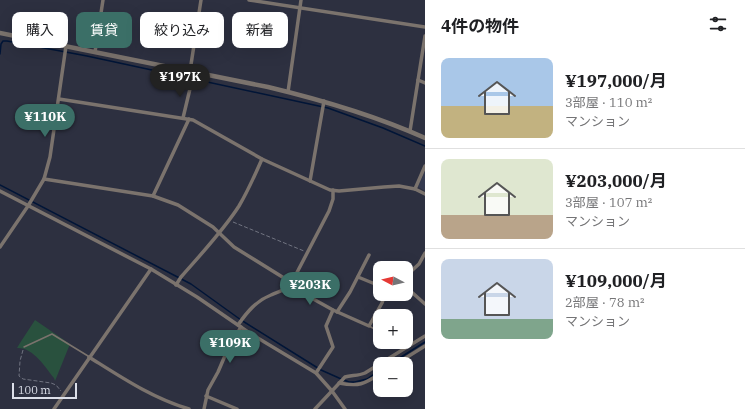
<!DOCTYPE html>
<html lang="ja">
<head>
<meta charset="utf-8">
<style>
  :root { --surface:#fff; --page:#f2f2f2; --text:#202124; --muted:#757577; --line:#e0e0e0; --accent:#3b6f67 }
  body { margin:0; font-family:"IBM Plex Serif","Noto Sans JP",serif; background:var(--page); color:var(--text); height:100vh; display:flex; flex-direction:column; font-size:15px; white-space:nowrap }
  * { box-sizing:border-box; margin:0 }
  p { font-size:13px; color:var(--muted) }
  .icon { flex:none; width:22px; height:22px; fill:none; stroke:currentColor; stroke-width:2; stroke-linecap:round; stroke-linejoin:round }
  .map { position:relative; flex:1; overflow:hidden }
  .sheet { display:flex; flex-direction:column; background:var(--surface); width:320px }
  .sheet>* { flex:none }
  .hud { position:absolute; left:12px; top:12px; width:353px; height:36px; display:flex; gap:8px }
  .needle { width:26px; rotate:277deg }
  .fabs { position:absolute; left:373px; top:261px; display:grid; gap:8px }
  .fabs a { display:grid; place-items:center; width:40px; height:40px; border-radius:8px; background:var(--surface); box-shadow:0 4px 16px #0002; font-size:20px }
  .scale { position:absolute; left:12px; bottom:10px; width:65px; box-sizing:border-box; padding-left:4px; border:2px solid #dcdfe9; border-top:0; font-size:11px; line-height:14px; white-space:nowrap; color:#dcdfe9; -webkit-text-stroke:3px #2d3040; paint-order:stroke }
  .price { position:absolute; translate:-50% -34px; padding:0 9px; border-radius:14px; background:var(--accent); color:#fff; font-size:13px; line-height:26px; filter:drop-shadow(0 1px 2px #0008) }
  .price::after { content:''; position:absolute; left:50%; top:24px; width:12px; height:9px; margin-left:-6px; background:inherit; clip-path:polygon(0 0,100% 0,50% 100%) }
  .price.active { background:#222; color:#fff }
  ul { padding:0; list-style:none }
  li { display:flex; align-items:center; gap:12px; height:100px; padding:0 16px }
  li+li { border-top:1px solid var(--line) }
  li span { display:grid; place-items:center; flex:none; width:112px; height:80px; border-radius:8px; color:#555 }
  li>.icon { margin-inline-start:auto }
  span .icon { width:48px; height:48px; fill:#fffc; stroke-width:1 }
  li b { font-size:17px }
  h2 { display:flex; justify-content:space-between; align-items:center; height:48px; padding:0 16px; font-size:17px }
  .pill { padding:0 14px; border-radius:8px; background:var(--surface); box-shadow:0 4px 16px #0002; font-size:14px; line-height:36px }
  .pill.active { background:var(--accent); color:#fff }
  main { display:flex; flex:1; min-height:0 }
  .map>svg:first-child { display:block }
  .built { fill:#353a4f }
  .green { fill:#29513e }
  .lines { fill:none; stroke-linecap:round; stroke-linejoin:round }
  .stream { stroke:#011537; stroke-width:1.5 }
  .path { stroke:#717481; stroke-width:1; stroke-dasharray:4 2; stroke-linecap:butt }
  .service { stroke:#7b736d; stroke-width:1.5 }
  .minor { stroke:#7b736d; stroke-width:3.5 }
  .tertiary { stroke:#7b736d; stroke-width:4.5 }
</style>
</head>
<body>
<main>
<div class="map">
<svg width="425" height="409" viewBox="0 0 425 409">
  <rect width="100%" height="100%" fill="#2d3040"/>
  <polygon class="built" points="425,171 425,191 418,187"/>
  <path class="green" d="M 35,320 L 70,344 L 55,381 L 54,378 C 45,367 33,347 17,348 L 20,343 Z"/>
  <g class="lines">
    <g class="stream">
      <polyline points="0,54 1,44 3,41 7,41 87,56 328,108 383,128 425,146"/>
      <polyline points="0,185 191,284 241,320 321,370 339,378 349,382 355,382 367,379 380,370"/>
      <polyline points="390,364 425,342"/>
    </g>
    <g class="path">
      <polyline points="233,222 304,251"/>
      <polyline points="23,350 20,361 19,376 23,379 51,383 56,385 61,391"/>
    </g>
    <g class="service">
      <polyline points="369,326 380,332"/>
      <polyline points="396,342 405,348"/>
      <polyline points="24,347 52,334 88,356"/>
    </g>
    <g class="minor">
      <polyline points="249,0 425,27"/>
      <polyline points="95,52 103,0"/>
      <polyline points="190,71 201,0"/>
      <polyline points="418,80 425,83"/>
      <polyline points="288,92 301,0"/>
      <polyline points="59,99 193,120 262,159 330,190 339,191 384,187 399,186 415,189 425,194"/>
      <polyline points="183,118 194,72"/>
      <polyline points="410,131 425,36"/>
      <polyline points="44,179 153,196 178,205 213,227 234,247 284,278 290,286 333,310 369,326 382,303 385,294"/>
      <polyline points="310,181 324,101"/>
      <polyline points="415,189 425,166"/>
      <polyline points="0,191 151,269 197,297 251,334 316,373 332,391 345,409"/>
      <polyline points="153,196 189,119"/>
      <polyline points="0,247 28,206 44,179 50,157 66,46"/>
      <polyline points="406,276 419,264 425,253"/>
      <polyline points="358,277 380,286"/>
      <path d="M 176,285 L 181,277 C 201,254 223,231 239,206 C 248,191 255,175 262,159"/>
      <polyline points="406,287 425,304"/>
      <polyline points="337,312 350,292 369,255"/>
      <path d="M 238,325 C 247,312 256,301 271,295 C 278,291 286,291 291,284 L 329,211 L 333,199 L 333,190"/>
      <path d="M 89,357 C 121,377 152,398 189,409"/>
      <polyline points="396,364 425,346"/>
      <polyline points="316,373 333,347 326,326 333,310"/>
      <path d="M 339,383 C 359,387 364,384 380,374"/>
      <polyline points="206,396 237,409"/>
      <polyline points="54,409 151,269"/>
      <polyline points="204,409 208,390 218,372 227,351 241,327"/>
      <path d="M 315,409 L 345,377 C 351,375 358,376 365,373 L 425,336"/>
    </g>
    <path class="tertiary" d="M 0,33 L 268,87 C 322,100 374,115 425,138"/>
  </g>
</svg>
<div class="fabs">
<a><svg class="needle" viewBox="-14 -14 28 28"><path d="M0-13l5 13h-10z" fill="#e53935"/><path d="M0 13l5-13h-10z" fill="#757577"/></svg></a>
<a>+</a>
<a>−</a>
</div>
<div class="scale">100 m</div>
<b class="price active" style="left:180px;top:98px">¥197K</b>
<b class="price" style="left:45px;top:138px">¥110K</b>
<b class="price" style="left:310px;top:306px">¥203K</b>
<b class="price" style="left:230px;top:364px">¥109K</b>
<div class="hud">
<a class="pill">購入</a>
<a class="pill active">賃貸</a>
<a class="pill">絞り込み</a>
<a class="pill">新着</a>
</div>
</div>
<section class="sheet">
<h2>4件の物件<svg class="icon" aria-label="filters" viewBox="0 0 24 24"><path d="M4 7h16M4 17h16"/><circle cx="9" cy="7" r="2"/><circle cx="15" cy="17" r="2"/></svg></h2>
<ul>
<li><span style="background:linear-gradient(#a9c7e8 60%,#c2b280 0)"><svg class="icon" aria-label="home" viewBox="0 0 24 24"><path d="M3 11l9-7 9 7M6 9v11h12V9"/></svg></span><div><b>¥197,000/月</b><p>3部屋 · 110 m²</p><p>マンション</p></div></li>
<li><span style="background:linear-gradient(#dfe7d0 70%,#b9a48a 0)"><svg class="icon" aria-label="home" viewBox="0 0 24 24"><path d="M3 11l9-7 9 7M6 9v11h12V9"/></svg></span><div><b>¥203,000/月</b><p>3部屋 · 107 m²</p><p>マンション</p></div></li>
<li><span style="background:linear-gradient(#c9d6e8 75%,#7fa58c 0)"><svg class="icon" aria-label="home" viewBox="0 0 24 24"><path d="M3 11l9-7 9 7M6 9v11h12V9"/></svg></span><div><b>¥109,000/月</b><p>2部屋 · 78 m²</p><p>マンション</p></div></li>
</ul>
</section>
</main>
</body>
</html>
